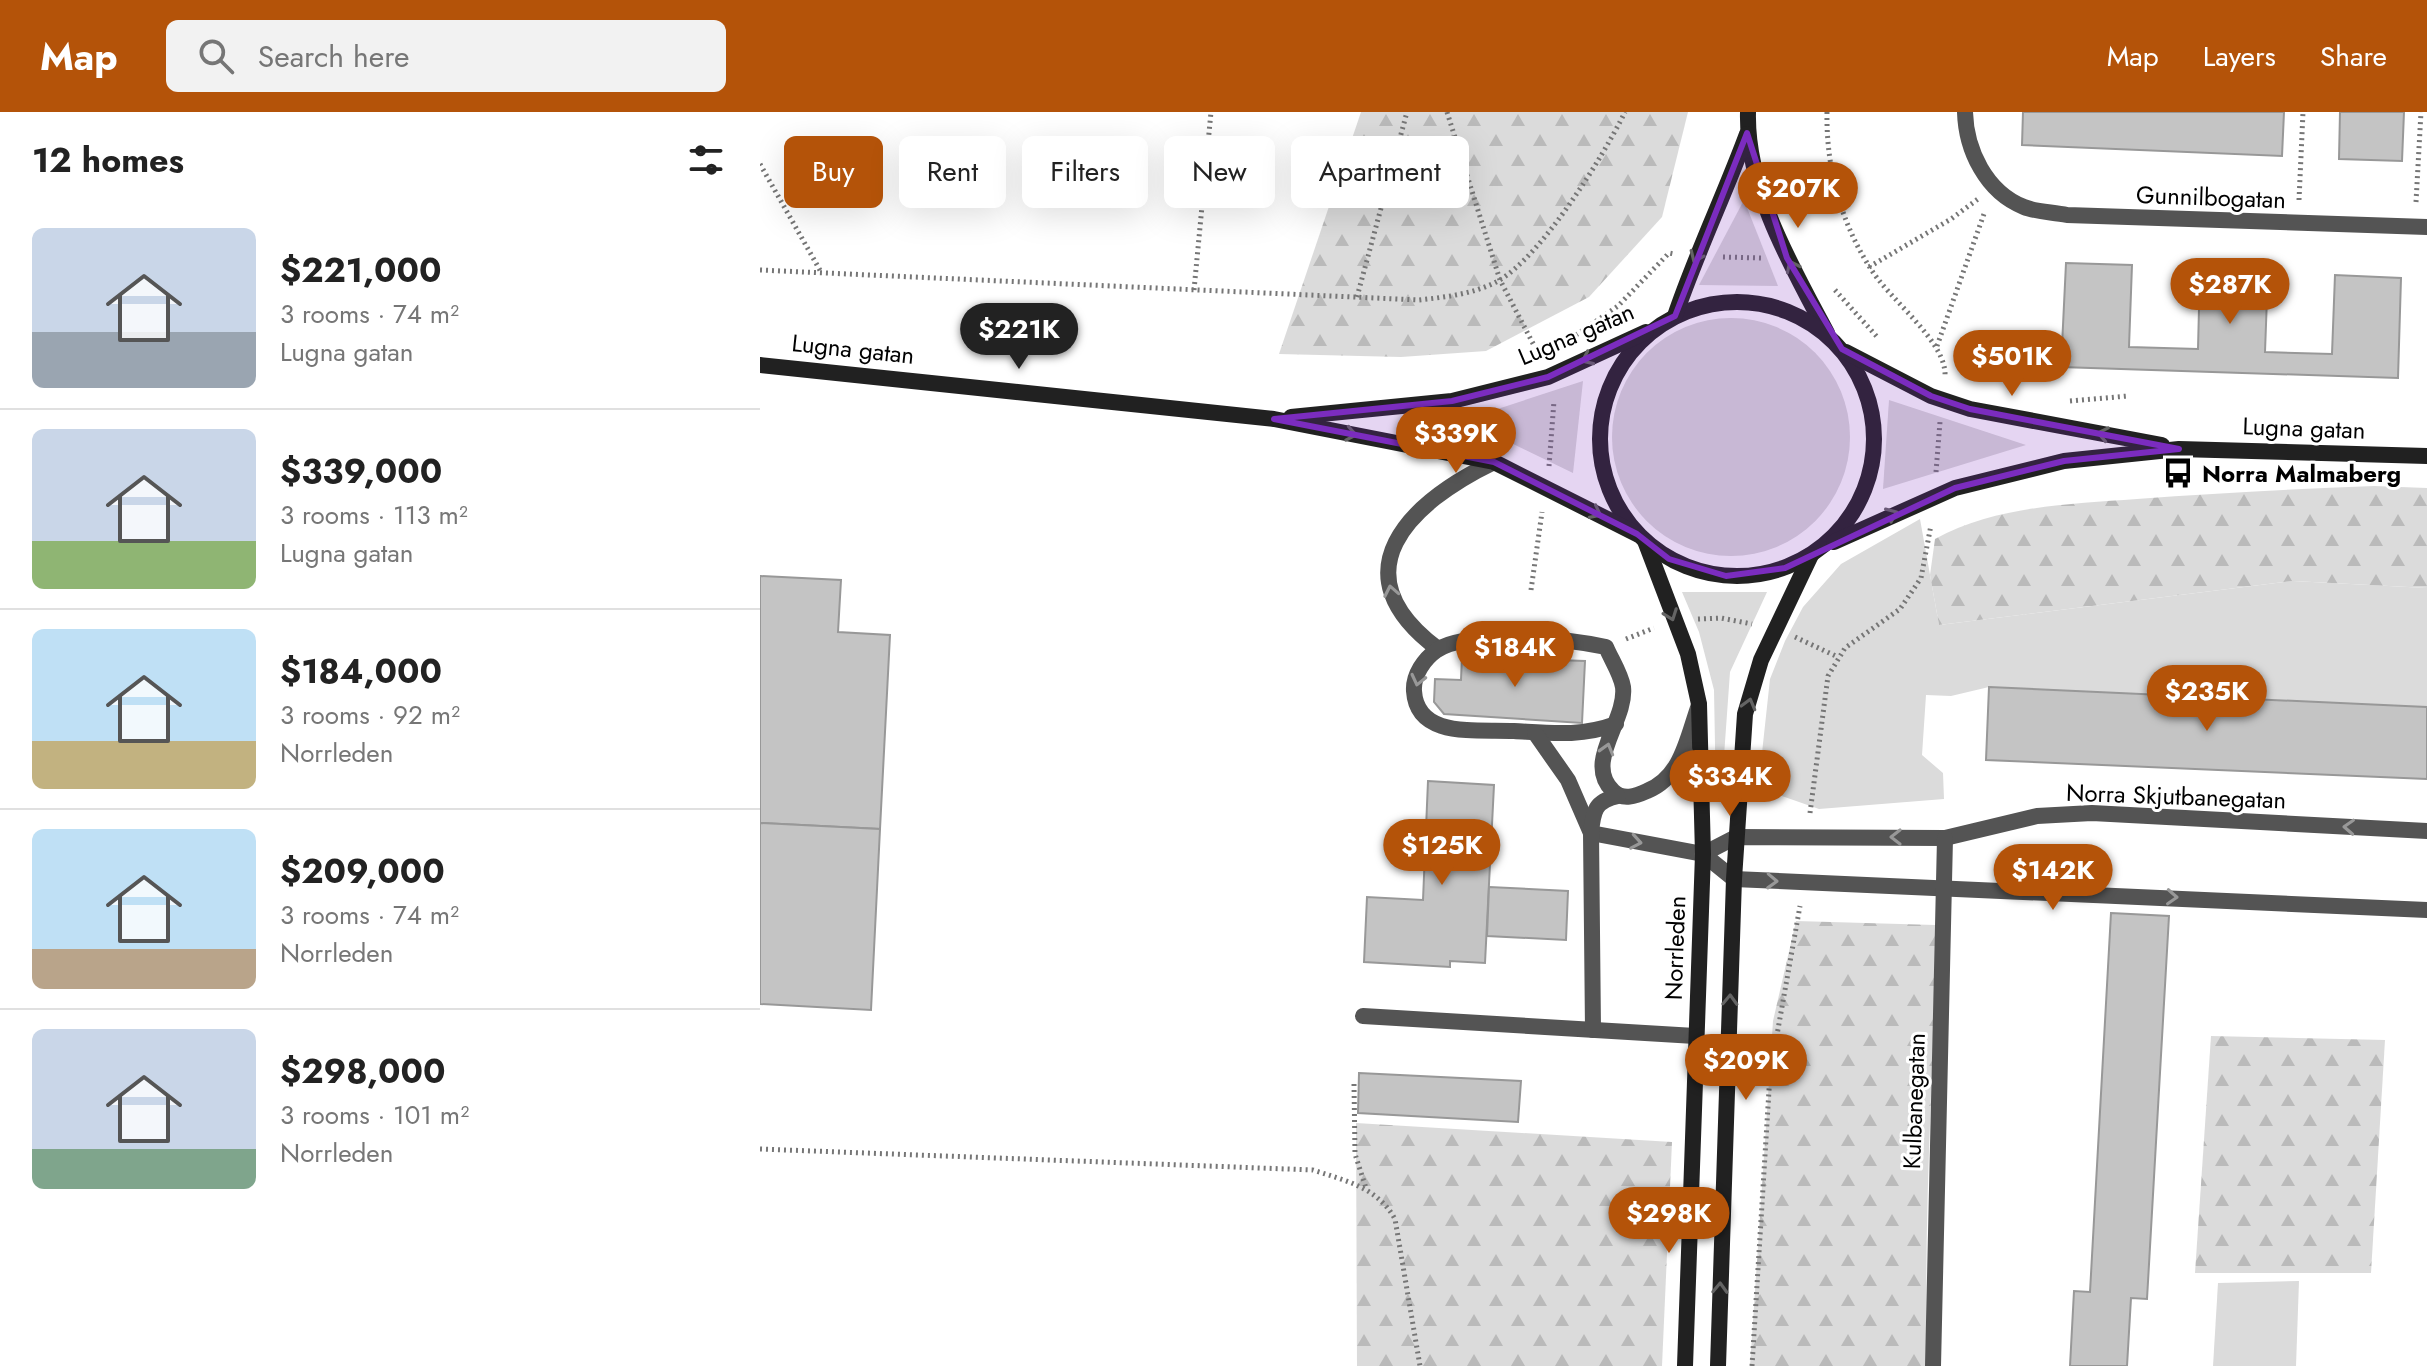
<!DOCTYPE html>
<html lang="en">
<head>
<meta charset="utf-8">
<style>
  :root { --surface:#fff; --page:#f2f2f2; --text:#222; --muted:#767676; --line:#e0e0e0; --accent:#b45309 }
  body { margin:0; font-family:Jost,sans-serif; background:var(--page); color:var(--text); height:100vh; display:flex; flex-direction:column; font-size:30px; white-space:nowrap }
  * { box-sizing:border-box; margin:0 }
  p { font-size:26px; color:var(--muted) }
  .icon { flex:none; width:44px; height:44px; fill:none; stroke:currentColor; stroke-width:2; stroke-linecap:round; stroke-linejoin:round }
  .map { position:relative; flex:1; overflow:hidden }
  .details { display:flex; flex-direction:column; background:var(--surface); width:760px }
  .details>* { flex:none }
  .top-card { position:absolute; left:24px; top:24px; width:760px; height:72px; display:flex; gap:16px }
  .price { position:absolute; translate:-50% -68px; padding:0 18px; border-radius:28px; background:var(--accent); color:#fff; font-size:26px; line-height:52px; filter:drop-shadow(0 2px 4px #0008) }
  .price::after { content:''; position:absolute; left:50%; top:48px; width:24px; height:18px; margin-left:-12px; background:inherit; clip-path:polygon(0 0,100% 0,50% 100%) }
  .price.current { background:#222; color:#fff }
  ul { padding:0; list-style:none }
  li { display:flex; align-items:center; gap:24px; height:200px; padding:0 32px }
  li+li { border-top:2px solid var(--line) }
  li span { display:grid; place-items:center; flex:none; width:224px; height:160px; border-radius:12px; color:#555 }
  li>.icon { margin-inline-start:auto }
  span .icon { width:96px; height:96px; fill:#fffc; stroke-width:1 }
  li b { font-size:34px }
  h2 { display:flex; justify-content:space-between; align-items:center; height:96px; padding:0 32px; font-size:34px }
  .tag { padding:0 28px; border-radius:12px; background:var(--surface); box-shadow:0 8px 32px #0002; font-size:28px; line-height:72px }
  .tag.current { background:var(--accent); color:#fff }
  header { display:flex; align-items:center; gap:48px; box-sizing:border-box; height:112px; padding:0 40px; background:var(--accent); color:#fff }
  header strong { font-size:38px }
  nav { display:flex; gap:44px; margin-inline-start:auto; font-size:28px }
  .search { width:560px; height:72px; background:var(--page); display:flex; align-items:center; gap:20px; box-sizing:border-box; padding:0 28px; border-radius:12px; color:var(--muted); font-size:30px }
  main { display:flex; flex:1; min-height:0 }
  .map>svg:first-child { display:block }
  .green { fill:#dbdbdb }
  .forest { fill:url(#forest-firs) }
  .building { fill:#c4c4c4; stroke:#989898; stroke-width:2 }
  .lines { fill:none; stroke-linecap:round; stroke-linejoin:round }
  .path { stroke:#767676; stroke-width:5; stroke-dasharray:2 4; stroke-linecap:butt }
  .lane { stroke:#545454; stroke-width:16 }
  .street { stroke:#545454; stroke-width:16 }
  .secondary { stroke:#212121; stroke-width:16 }
  .oneway { stroke:#646464 }
  .oneway2 { stroke:#989898 }
  .marked { fill:#7b2cbf; fill-opacity:0.2; stroke:#7b2cbf; stroke-width:6; stroke-linejoin:round }
  .labels { text-anchor:middle; dominant-baseline:central; stroke-width:6; stroke-linejoin:round; paint-order:stroke }
  .street-label { font-size:24px; fill:#000; stroke:#fff }
  .poi-label { font-size:24px; font-weight:bold; fill:#000; stroke:#fff; text-anchor:start }
</style>
</head>
<body>
<header>
<strong>Map</strong>
<div class="search"><svg class="icon" aria-label="search" viewBox="0 0 24 24"><circle cx="10" cy="10" r="6"/><path d="M15 15l6 6"/></svg>Search here</div>
<nav><a>Map</a><a>Layers</a><a>Share</a></nav>
</header>
<main>
<section class="details">
<h2>12 homes<svg class="icon" aria-label="filters" viewBox="0 0 24 24"><path d="M4 7h16M4 17h16"/><circle cx="9" cy="7" r="2"/><circle cx="15" cy="17" r="2"/></svg></h2>
<ul>
<li><span style="background:linear-gradient(#c9d6e8 65%,#9aa5b1 0)"><svg class="icon" aria-label="home" viewBox="0 0 24 24"><path d="M3 11l9-7 9 7M6 9v11h12V9"/></svg></span><div><b>$221,000</b><p>3 rooms · 74 m²</p><p>Lugna gatan</p></div></li>
<li><span style="background:linear-gradient(#c9d6e8 70%,#8fb573 0)"><svg class="icon" aria-label="home" viewBox="0 0 24 24"><path d="M3 11l9-7 9 7M6 9v11h12V9"/></svg></span><div><b>$339,000</b><p>3 rooms · 113 m²</p><p>Lugna gatan</p></div></li>
<li><span style="background:linear-gradient(#bfe0f5 70%,#c2b280 0)"><svg class="icon" aria-label="home" viewBox="0 0 24 24"><path d="M3 11l9-7 9 7M6 9v11h12V9"/></svg></span><div><b>$184,000</b><p>3 rooms · 92 m²</p><p>Norrleden</p></div></li>
<li><span style="background:linear-gradient(#bfe0f5 75%,#b9a48a 0)"><svg class="icon" aria-label="home" viewBox="0 0 24 24"><path d="M3 11l9-7 9 7M6 9v11h12V9"/></svg></span><div><b>$209,000</b><p>3 rooms · 74 m²</p><p>Norrleden</p></div></li>
<li><span style="background:linear-gradient(#c9d6e8 75%,#7fa58c 0)"><svg class="icon" aria-label="home" viewBox="0 0 24 24"><path d="M3 11l9-7 9 7M6 9v11h12V9"/></svg></span><div><b>$298,000</b><p>3 rooms · 101 m²</p><p>Norrleden</p></div></li>
</ul>
</section>
<div class="map">
<svg width="1667" height="1254" viewBox="0 0 1667 1254">
  <defs>
    <pattern id="forest-firs" width="22" height="20" patternUnits="userSpaceOnUse" patternTransform="scale(2)"><rect width="22" height="20" fill="#dbdbdb"/><path d="M5 1l3.5 6h-7zM16 11l3.5 6h-7z" fill="#bababa"/></pattern>
  </defs>
  <rect width="100%" height="100%" fill="#fff"/>
  <g class="green">
    <polygon points="984,88 1018,174 939,173"/>
    <circle cx="971" cy="325" r="119"/>
    <polygon points="823,269 813,361 704,308"/>
    <polygon points="1129,288 1266,333 1123,377"/>
    <polygon points="1160,407 1179,513 1533,469 1667,476 1667,595 1229,575 1191,584 1166,583 1162,643 1183,661 1184,687 1059,697 1019,683 1002,641 1010,567 1025,529 1043,495 1081,452"/>
    <polygon points="922,480 1007,480 970,560 961,686 956,687 954,578 939,520"/>
    <polygon points="1539,1169 1536,1254 1453,1254 1458,1171"/>
  </g>
  <g class="forest">
    <polygon points="601,0 928,0 902,105 829,185 726,239 641,245 519,242"/>
    <path d="M 1614,374 L 1667,376 L 1667,476 L 1533,469 L 1179,513 L 1170,463 L 1175,427 C 1236,394 1308,392 1377,387 C 1456,381 1535,377 1614,374 Z"/>
    <path d="M 1036,809 L 1175,813 C 1175,960 1162,1107 1168,1254 L 990,1254 L 1013,909 Z"/>
    <polygon points="1451,924 1625,928 1611,1161 1435,1161"/>
    <polygon points="596,1011 912,1030 902,1254 597,1254"/>
  </g>
  <g class="building">
    <polygon points="1263,0 1524,0 1522,44 1262,33"/>
    <polygon points="1580,0 1644,0 1642,49 1579,47"/>
    <polygon points="1306,151 1372,153 1369,235 1438,237 1440,156 1508,158 1505,240 1572,242 1575,163 1641,166 1638,266 1301,255"/>
    <polygon points="0,464 81,468 78,520 130,523 120,717 0,711"/>
    <polygon points="746,539 768,540 768,547 825,549 822,611 684,602 674,590 675,567 701,568 702,544 746,546"/>
    <polygon points="1229,575 1667,595 1667,667 1226,648"/>
    <polygon points="668,669 734,673 725,851 690,849 690,855 604,850 607,785 663,788"/>
    <polygon points="0,711 120,717 111,898 0,892"/>
    <polygon points="729,775 808,779 806,828 727,824"/>
    <polygon points="1351,801 1409,804 1387,1187 1371,1186 1367,1254 1310,1254 1314,1179 1330,1180"/>
    <polygon points="599,961 761,969 758,1010 598,1001"/>
  </g>
  <g class="lines">
    <g class="path">
      <polyline points="687,0 740,168 780,245"/>
      <path d="M 1067,0 C 1066,54 1080,108 1109,154 C 1127,186 1187,229 1185,264"/>
      <polyline points="0,52 61,160"/>
      <polyline points="1539,88 1543,0"/>
      <polyline points="1656,90 1661,0"/>
      <polyline points="963,145 1001,146"/>
      <polyline points="1109,155 1191,107 1218,87"/>
      <path d="M 0,158 L 659,188 C 686,185 714,182 738,169 C 781,145 843,45 865,0"/>
      <polyline points="434,178 451,0"/>
      <polyline points="1075,178 1119,227"/>
      <polyline points="597,185 647,0"/>
      <polyline points="816,223 858,194 909,141 914,142"/>
      <polyline points="1177,234 1225,99"/>
      <polyline points="1310,289 1368,284"/>
      <polyline points="789,354 794,289"/>
      <polyline points="1176,360 1180,310"/>
      <polyline points="771,478 782,400"/>
      <polyline points="938,507 961,506 992,512"/>
      <polyline points="1035,525 1078,545"/>
      <polyline points="866,527 894,516"/>
      <polyline points="1050,701 1068,564 1085,536 1140,497 1161,466 1171,413"/>
      <polyline points="594,972 595,1042 606,1076"/>
      <path d="M 0,1037 L 553,1058 C 586,1069 617,1075 635,1107 L 660,1254"/>
      <polyline points="992,1254 1010,962 1040,794"/>
    </g>
    <g class="lane">
      <path d="M 678,537 C 576,461 649,391 734,350"/>
      <path d="M 856,612 C 821,625 790,621 754,619 C 717,617 657,627 654,579 C 653,563 664,547 677,538 C 709,517 809,527 846,535 C 851,547 861,562 863,575 C 867,609 823,650 853,679 C 863,689 876,684 887,679 C 922,665 927,626 939,593"/>
      <polyline points="775,621 808,668 831,721 943,742"/>
      <polyline points="603,904 935,924"/>
      <path d="M 833,918 L 831,721 C 833,699 835,689 858,684"/>
    </g>
    <g class="street">
      <path d="M 1205,0 C 1206,38 1226,80 1264,95 C 1276,100 1293,100 1307,103 L 1667,115"/>
      <polyline points="1667,719 1332,701 1277,704 1185,726 976,725 943,742 974,767 1667,798"/>
      <polyline points="1173,1254 1185,726"/>
    </g>
    <g class="secondary">
      <path d="M 988,0 C 986,77 1032,155 1067,221"/>
      <circle cx="977" cy="327" r="137"/>
      <path d="M 915,204 C 936,142 964,84 987,22"/>
      <polyline points="1086,240 1171,284 1210,297 1402,333"/>
      <polyline points="0,253 514,307 734,350 877,422"/>
      <polyline points="531,305 692,289 788,265 886,220"/>
      <polyline points="885,429 928,542 939,592 943,742 925,1254"/>
      <polyline points="1074,430 1195,376 1304,349 1419,337 1667,344"/>
      <polyline points="958,1254 974,767 985,602 1001,548 1051,443"/>
    </g>
  </g>
  <defs><path id="oneway-chevron" d="M-2-3.5L2.5 0L-2 3.5" fill="none" stroke-width="1.6" stroke-linecap="round" stroke-linejoin="round" transform="scale(2)"/></defs>
  <g class="oneway">
    <use href="#oneway-chevron" transform="translate(936 145) rotate(114)"/>
    <use href="#oneway-chevron" transform="translate(1032 154) rotate(-116)"/>
    <use href="#oneway-chevron" transform="translate(827 247) rotate(155)"/>
    <use href="#oneway-chevron" transform="translate(591 322) rotate(11)"/>
    <use href="#oneway-chevron" transform="translate(1343 322) rotate(-169)"/>
    <use href="#oneway-chevron" transform="translate(836 401) rotate(27)"/>
    <use href="#oneway-chevron" transform="translate(1132 402) rotate(-23)"/>
    <use href="#oneway-chevron" transform="translate(911 503) rotate(70)"/>
    <use href="#oneway-chevron" transform="translate(989 592) rotate(-75)"/>
    <use href="#oneway-chevron" transform="translate(970 888) rotate(-88)"/>
    <use href="#oneway-chevron" transform="translate(960 1176) rotate(-88)"/>
  </g>
  <g class="oneway2">
    <use href="#oneway-chevron" transform="translate(631 479) rotate(-101)"/>
    <use href="#oneway-chevron" transform="translate(658 568) rotate(103)"/>
    <use href="#oneway-chevron" transform="translate(847 637) rotate(-74)"/>
    <use href="#oneway-chevron" transform="translate(1589 715) rotate(-177)"/>
    <use href="#oneway-chevron" transform="translate(1136 725) rotate(-180)"/>
    <use href="#oneway-chevron" transform="translate(876 730) rotate(10)"/>
    <use href="#oneway-chevron" transform="translate(1012 769) rotate(2)"/>
    <use href="#oneway-chevron" transform="translate(1412 785) rotate(3)"/>
  </g>
  <path class="marked" d="M 987,21 L 1027,146 L 1082,237 L 1171,284 L 1210,297 L 1419,337 L 1304,349 L 1195,376 L 1025,456 L 966,464 L 909,447 L 877,422 L 734,350 L 514,307 L 692,289 L 788,265 L 915,204 Z"/>
  <defs>
    <g id="bus-bare" transform="scale(2.4)"><path d="M-5-6H5V4H4V6H2V4H-2V6H-4V4H-5ZM-3.5-4V0h7V-4ZM-3.5 1.2v1.5H-2V1.2ZM2 1.2v1.5H3.5V1.2Z" fill="#000" stroke="#fff" stroke-width="2.5" paint-order="stroke"/></g>
  </defs>
  <g fill-rule="evenodd">
    <use href="#bus-bare" x="1418" y="361"/>
  </g>
  <g class="labels">
    <g class="street-label">
      <text transform="translate(1451 85) rotate(2)">Gunnilbogatan</text>
      <text transform="translate(816 222) rotate(-23)">Lugna gatan</text>
      <text transform="translate(93 237) rotate(6)">Lugna gatan</text>
      <text transform="translate(1544 316) rotate(2)">Lugna gatan</text>
      <text transform="translate(1416 684) rotate(2)">Norra Skjutbanegatan</text>
      <text transform="translate(915 836) rotate(-88)">Norrleden</text>
      <text transform="translate(1154 989) rotate(-88)">Kulbanegatan</text>
    </g>
    <g class="poi-label">
      <text x="1442" y="361">Norra Malmaberg</text>
    </g>
  </g>
</svg>
<b class="price" style="left:1038px;top:118px">$207K</b>
<b class="price" style="left:1470px;top:214px">$287K</b>
<b class="price current" style="left:259px;top:259px">$221K</b>
<b class="price" style="left:1252px;top:286px">$501K</b>
<b class="price" style="left:696px;top:363px">$339K</b>
<b class="price" style="left:755px;top:577px">$184K</b>
<b class="price" style="left:1447px;top:621px">$235K</b>
<b class="price" style="left:970px;top:706px">$334K</b>
<b class="price" style="left:682px;top:775px">$125K</b>
<b class="price" style="left:1293px;top:800px">$142K</b>
<b class="price" style="left:986px;top:990px">$209K</b>
<b class="price" style="left:909px;top:1143px">$298K</b>
<div class="top-card">
<a class="tag current">Buy</a>
<a class="tag">Rent</a>
<a class="tag">Filters</a>
<a class="tag">New</a>
<a class="tag">Apartment</a>
</div>
</div>
</main>
</body>
</html>
